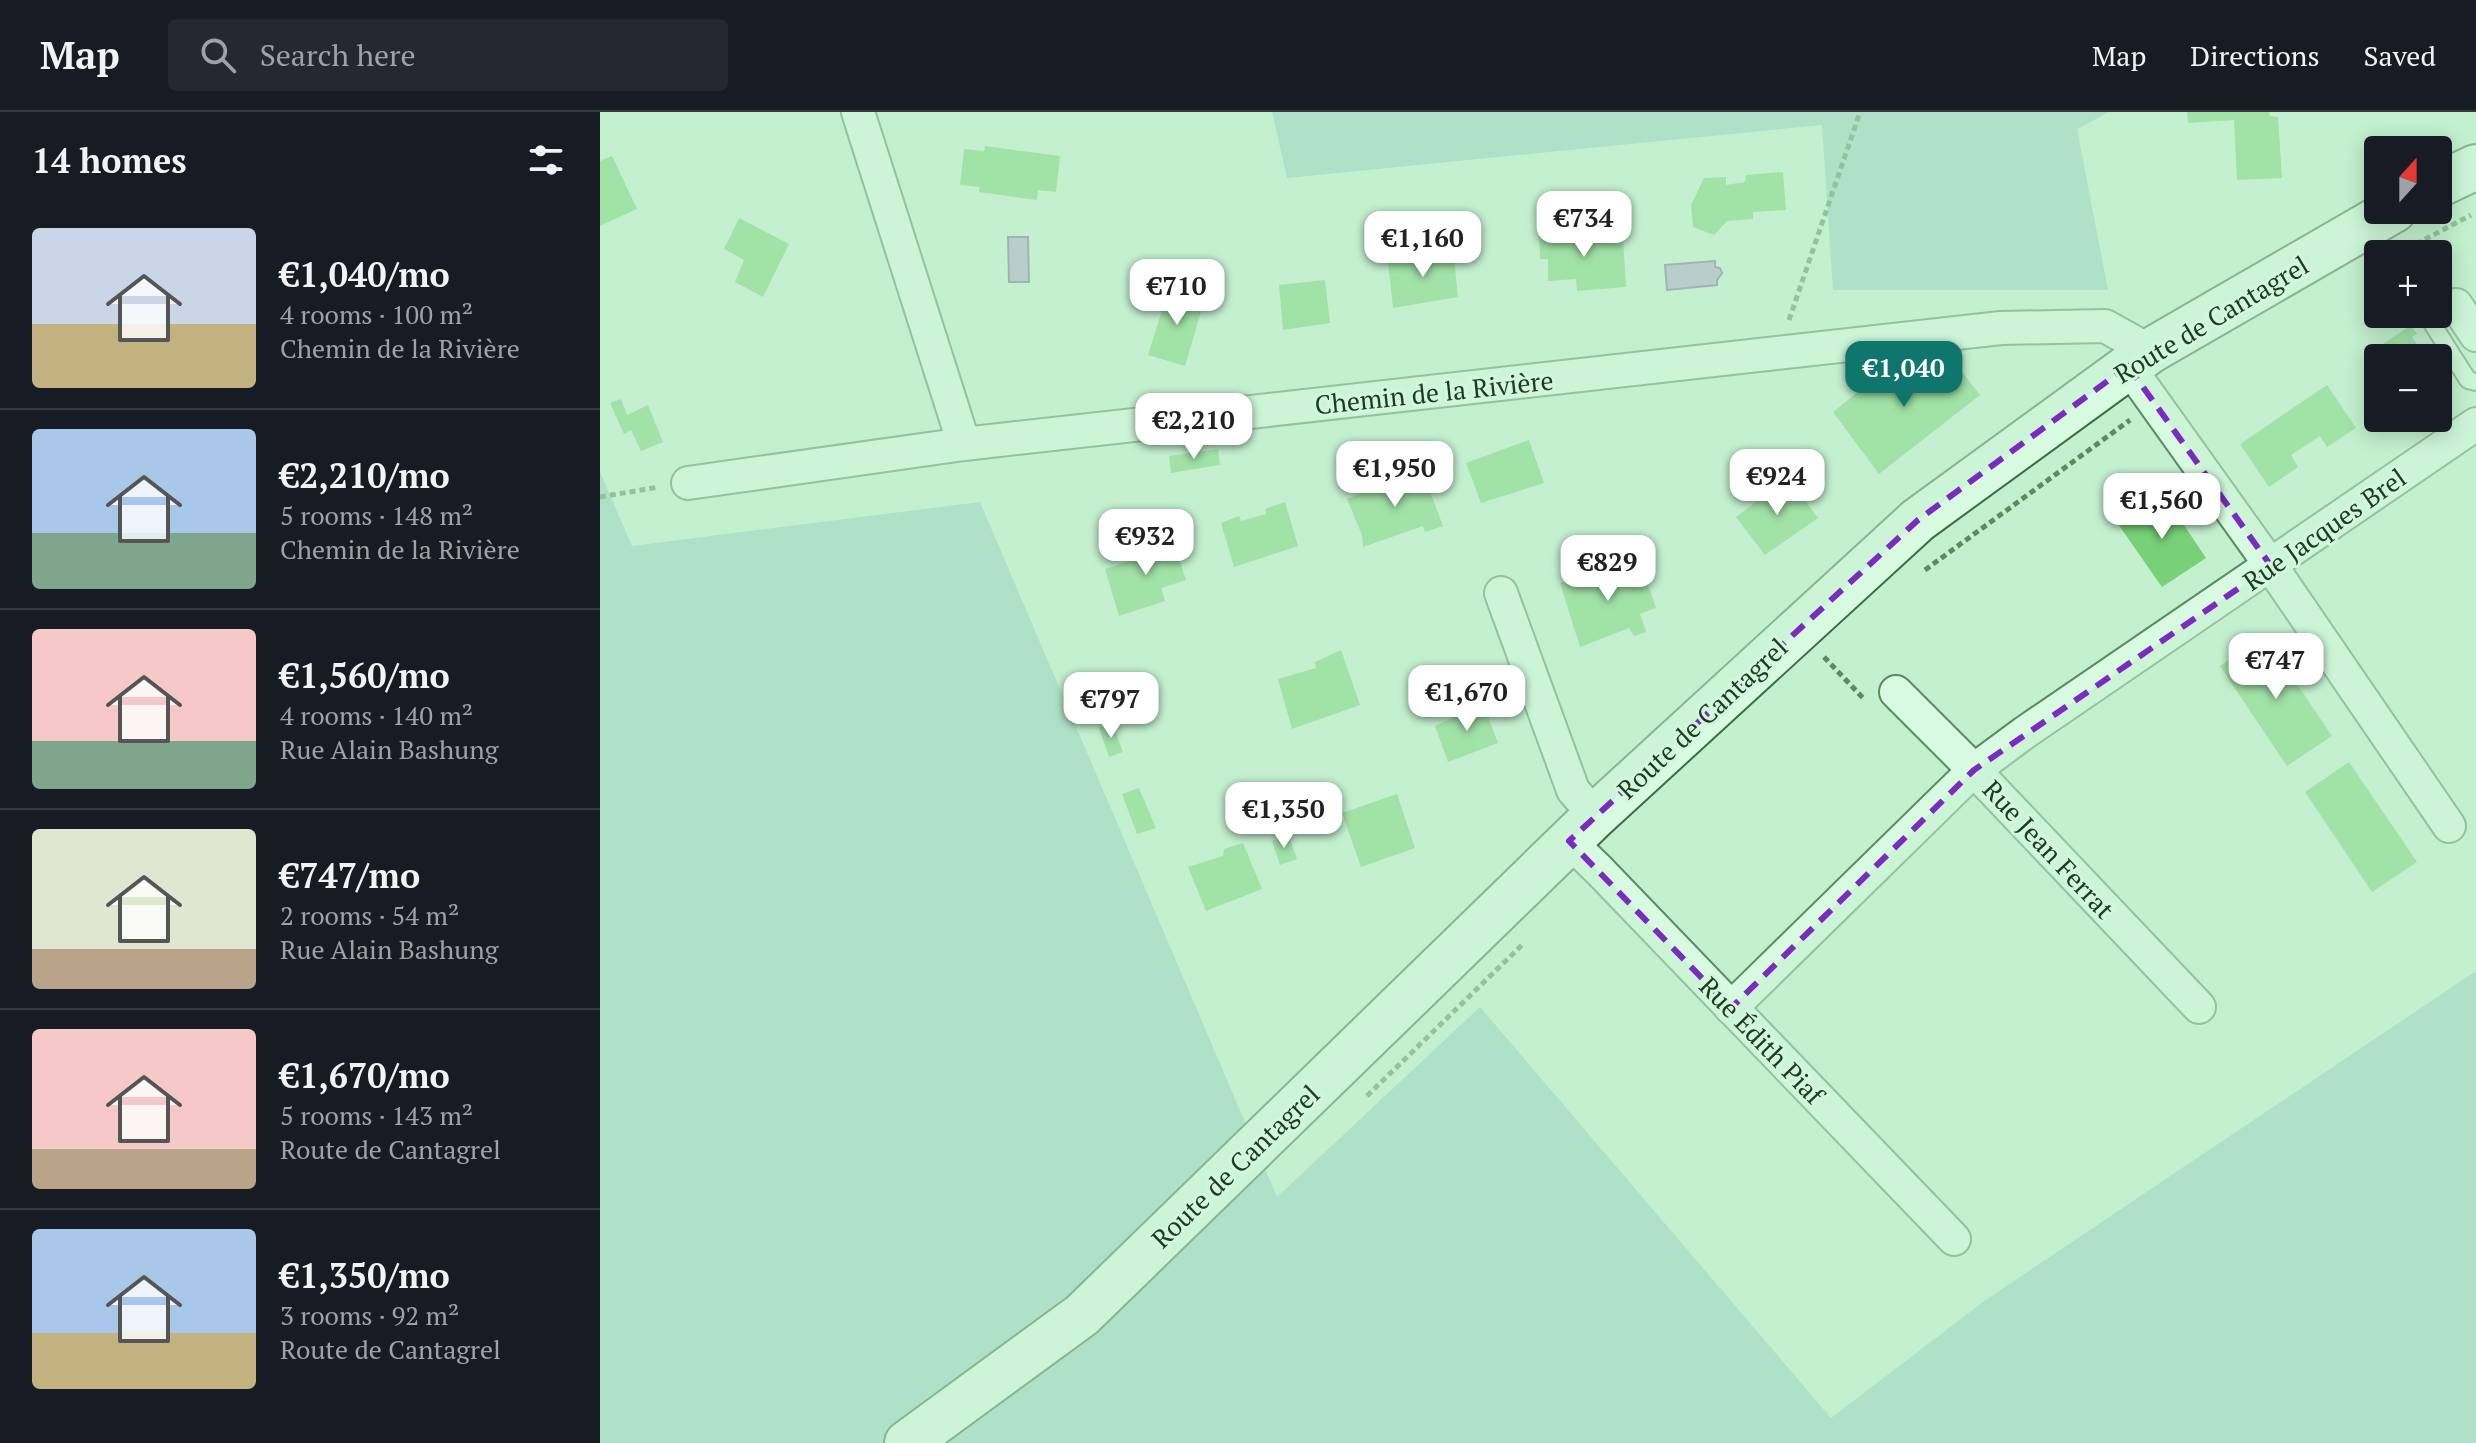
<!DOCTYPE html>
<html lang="en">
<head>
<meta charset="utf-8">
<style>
  :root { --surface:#171b24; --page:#242831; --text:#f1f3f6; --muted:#9ea1a6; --line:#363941; --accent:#0f766e }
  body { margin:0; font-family:"PT Serif",serif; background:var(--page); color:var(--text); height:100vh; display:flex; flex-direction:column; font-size:30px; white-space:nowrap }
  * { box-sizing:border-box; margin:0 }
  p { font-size:26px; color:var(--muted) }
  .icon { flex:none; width:44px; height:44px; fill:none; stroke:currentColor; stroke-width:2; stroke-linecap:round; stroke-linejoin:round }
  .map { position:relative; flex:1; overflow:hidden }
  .sheet { display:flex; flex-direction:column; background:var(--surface); width:600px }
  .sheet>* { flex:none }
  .needle { width:52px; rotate:21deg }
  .controls { position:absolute; left:1764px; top:24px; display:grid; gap:16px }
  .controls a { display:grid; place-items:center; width:88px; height:88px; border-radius:8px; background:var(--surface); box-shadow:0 4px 20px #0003; font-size:40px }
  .price { position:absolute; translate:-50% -68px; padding:0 18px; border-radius:16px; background:#fff; color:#222; font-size:26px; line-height:52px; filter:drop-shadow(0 2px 4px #0008) }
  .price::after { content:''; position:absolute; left:50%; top:48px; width:24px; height:18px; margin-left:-12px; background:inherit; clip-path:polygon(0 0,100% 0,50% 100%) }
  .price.active { background:var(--accent); color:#fff }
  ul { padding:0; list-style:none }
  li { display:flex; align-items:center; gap:24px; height:200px; padding:0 32px }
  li+li { border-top:2px solid var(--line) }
  li span { display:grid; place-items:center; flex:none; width:224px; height:160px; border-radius:8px; color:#555 }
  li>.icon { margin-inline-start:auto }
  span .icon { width:96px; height:96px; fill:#fffc; stroke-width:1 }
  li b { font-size:34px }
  h2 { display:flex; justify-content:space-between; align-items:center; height:96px; padding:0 32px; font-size:34px }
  header { display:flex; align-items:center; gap:48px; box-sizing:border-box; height:112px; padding:0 40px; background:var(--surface); border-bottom:2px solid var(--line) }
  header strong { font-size:38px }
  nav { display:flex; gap:44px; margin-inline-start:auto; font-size:28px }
  .search { width:560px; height:72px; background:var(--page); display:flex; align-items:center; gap:20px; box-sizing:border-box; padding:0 28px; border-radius:8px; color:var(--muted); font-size:30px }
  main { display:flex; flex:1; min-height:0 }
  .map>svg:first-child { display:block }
  .green { fill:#96cfbd }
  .water { fill:#ada5c3; stroke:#786b92; stroke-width:2 }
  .building { fill:#78d077 }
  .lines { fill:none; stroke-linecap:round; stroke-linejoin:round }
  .lane-casing { stroke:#598c5e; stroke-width:20 }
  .street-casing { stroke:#598c5e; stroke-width:36 }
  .secondary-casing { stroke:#3c6d3f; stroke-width:48 }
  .path { stroke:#598c5e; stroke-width:5; stroke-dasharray:6 4; stroke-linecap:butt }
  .lane { stroke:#d7fae0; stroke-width:16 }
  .street { stroke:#d7fae0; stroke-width:32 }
  .secondary { stroke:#d7fae0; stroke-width:44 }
  .marked { fill:none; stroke:#7b2cbf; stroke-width:6; stroke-dasharray:16 10; stroke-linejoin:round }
  .labels { text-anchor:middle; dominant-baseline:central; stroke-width:6; stroke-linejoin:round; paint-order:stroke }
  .street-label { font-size:26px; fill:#1d3b1f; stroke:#d3f7dd }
</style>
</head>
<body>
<header>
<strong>Map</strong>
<div class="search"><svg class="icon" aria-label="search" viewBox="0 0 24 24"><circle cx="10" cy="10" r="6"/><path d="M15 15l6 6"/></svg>Search here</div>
<nav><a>Map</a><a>Directions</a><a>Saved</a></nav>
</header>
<main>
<section class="sheet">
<h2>14 homes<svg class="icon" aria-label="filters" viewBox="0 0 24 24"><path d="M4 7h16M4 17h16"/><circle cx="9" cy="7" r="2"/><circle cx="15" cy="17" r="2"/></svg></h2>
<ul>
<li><span style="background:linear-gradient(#c9d6e8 60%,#c2b280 0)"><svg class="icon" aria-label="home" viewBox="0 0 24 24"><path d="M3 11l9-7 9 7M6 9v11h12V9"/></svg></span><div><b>€1,040/mo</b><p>4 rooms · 100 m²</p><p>Chemin de la Rivière</p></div></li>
<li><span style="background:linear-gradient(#a9c7e8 65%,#7fa58c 0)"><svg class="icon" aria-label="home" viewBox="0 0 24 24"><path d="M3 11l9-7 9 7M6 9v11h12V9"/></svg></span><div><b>€2,210/mo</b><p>5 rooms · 148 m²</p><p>Chemin de la Rivière</p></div></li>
<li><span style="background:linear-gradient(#f6c9c9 70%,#7fa58c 0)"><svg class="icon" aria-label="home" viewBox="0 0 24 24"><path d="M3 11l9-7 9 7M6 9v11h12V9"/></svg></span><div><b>€1,560/mo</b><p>4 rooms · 140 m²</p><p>Rue Alain Bashung</p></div></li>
<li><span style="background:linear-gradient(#dfe7d0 75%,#b9a48a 0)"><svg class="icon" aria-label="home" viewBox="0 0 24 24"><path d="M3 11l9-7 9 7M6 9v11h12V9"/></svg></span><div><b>€747/mo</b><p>2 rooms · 54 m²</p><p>Rue Alain Bashung</p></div></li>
<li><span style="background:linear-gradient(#f6c9c9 75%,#b9a48a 0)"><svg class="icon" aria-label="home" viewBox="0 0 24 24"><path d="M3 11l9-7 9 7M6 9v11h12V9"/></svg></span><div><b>€1,670/mo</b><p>5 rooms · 143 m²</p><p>Route de Cantagrel</p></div></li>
<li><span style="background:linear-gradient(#a9c7e8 65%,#c2b280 0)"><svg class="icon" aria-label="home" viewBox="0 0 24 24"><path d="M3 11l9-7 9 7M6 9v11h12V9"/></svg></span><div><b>€1,350/mo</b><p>3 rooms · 92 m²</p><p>Route de Cantagrel</p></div></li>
</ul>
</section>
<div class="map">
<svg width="1876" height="1331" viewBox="0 0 1876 1331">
  <rect width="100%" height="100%" fill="#c3f0cf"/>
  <g class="green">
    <polygon points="672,0 1509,0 1477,17 1508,178 1233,178 1222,13 687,66"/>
    <polygon points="0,360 32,434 380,390 677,1085 880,895 1231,1306 1387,1187 1876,859 1876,1331 0,1331"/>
  </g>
  <g class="water">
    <polygon points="408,125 428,125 429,170 409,170"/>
    <polygon points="1115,149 1115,155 1120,156 1122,161 1117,168 1117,173 1067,178 1065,153"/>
  </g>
  <g class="building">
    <polygon points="1587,0 1669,0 1670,4 1678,5 1682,66 1637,68 1634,8 1588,11"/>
    <polygon points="385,34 460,44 456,80 438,78 437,88 379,80 380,75 360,73 364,37 384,39"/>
    <polygon points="12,44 37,97 0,114 0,49"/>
    <polygon points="1183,60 1186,98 1153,100 1153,107 1127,109 1114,123 1093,115 1091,93 1104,66 1126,65 1126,73 1145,70 1146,63"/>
    <polygon points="139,106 189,132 163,185 135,170 144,148 124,137"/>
    <polygon points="994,116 995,128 1023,126 1026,175 977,179 976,167 948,169 948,147 940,147 939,121"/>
    <polygon points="853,137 858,185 793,196 788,150"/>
    <polygon points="725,168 730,211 683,218 679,173"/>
    <polygon points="569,176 605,186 585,254 548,243"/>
    <polygon points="1811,213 1817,222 1812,225 1824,242 1829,239 1834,246 1779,246 1774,238"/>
    <polygon points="1348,242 1380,283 1279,362 1233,300 1298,248 1315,268"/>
    <polygon points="1727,273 1756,316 1727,335 1720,324 1691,343 1698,355 1669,375 1640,332"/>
    <polygon points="21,287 27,303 48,293 63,330 41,339 31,318 24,322 10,291"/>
    <polygon points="929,328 944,371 881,391 866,351"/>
    <polygon points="618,337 620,353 571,361 569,344"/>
    <polygon points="822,358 843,414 825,420 823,414 763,435 762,423 747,387"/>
    <polygon points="1188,366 1218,406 1165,443 1136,405"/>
    <polygon points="1563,382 1606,446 1562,475 1518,412"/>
    <polygon points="685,390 698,434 634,455 621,411 639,404 641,409 666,402 665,397"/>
    <polygon points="571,422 586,468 561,476 565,489 519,504 505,457 550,442 546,430"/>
    <polygon points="1041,451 1056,496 1040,502 1046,520 1034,524 1029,516 980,535 960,471 1010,454 1013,463"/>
    <polygon points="1664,523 1732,624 1687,654 1620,554"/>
    <polygon points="741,538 760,593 692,617 678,567 716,556 715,550"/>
    <polygon points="882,589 898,631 848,650 835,614 868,599 867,595"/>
    <polygon points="512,611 523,640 509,645 499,616"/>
    <polygon points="1749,650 1817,750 1772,780 1705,680"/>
    <polygon points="539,676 556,716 537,722 522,682"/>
    <polygon points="797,682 815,736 761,755 742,701"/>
    <polygon points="688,723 697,747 680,753 672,729"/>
    <polygon points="643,731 662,777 606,799 588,755 623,744 624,737"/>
  </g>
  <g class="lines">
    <g class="lane-casing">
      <polyline id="lane" points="1826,202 1868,268 1876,270"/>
    </g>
    <g class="street-casing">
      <g id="street">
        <polyline points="258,0 364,332 1401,216 1505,214 1550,239"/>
        <polyline points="1856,193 1876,223"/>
        <polyline points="1528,254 1671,454 1849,714"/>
        <polyline points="88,371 364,332"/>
        <polyline points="901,481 973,678 995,704"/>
        <polyline points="1296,580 1374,658 1599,895"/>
        <polyline points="969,729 999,758 1354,1127"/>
        <polyline points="1131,896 1374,658 1424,621 1876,312"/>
      </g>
    </g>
    <g class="secondary-casing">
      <g id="secondary">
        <polyline points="1838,73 1876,55"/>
        <polyline points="307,1331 482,1203 995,704 1318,408 1550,239 1794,98"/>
      </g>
    </g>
    <g class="path">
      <polyline points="1816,132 1871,103"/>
      <polyline points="1189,208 1260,0"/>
      <polyline points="0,385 59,375"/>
      <polyline points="1325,458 1530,308"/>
      <polyline points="1224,545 1264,587"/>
      <polyline points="767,984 923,832"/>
    </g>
    <use href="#lane" class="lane"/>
    <use href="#street" class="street"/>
    <use href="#secondary" class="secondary"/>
  </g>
  <path d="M0 0H1876V1331H0ZM 1528,254 L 1671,454 L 1374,658 L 1131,896 L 969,729 L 1318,408 Z" fill="#c3f0cf" fill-opacity=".55" fill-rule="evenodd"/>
  <path class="marked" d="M 1528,254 L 1671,454 L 1374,658 L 1131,896 L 969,729 L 1318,408 Z"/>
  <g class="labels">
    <g class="street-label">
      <text transform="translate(1611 207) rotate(-31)">Route de Cantagrel</text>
      <text transform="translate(834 280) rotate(-6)">Chemin de la Rivière</text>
      <text transform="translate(1724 417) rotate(-35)">Rue Jacques Brel</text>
      <text transform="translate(1102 606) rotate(-43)">Route de Cantagrel</text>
      <text transform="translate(1449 737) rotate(47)">Rue Jean Ferrat</text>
      <text transform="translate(1162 928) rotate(46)">Rue Édith Piaf</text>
      <text transform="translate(635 1054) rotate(-44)">Route de Cantagrel</text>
    </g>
  </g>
</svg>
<div class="controls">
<a><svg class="needle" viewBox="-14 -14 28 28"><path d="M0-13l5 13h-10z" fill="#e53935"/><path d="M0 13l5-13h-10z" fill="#9ea1a6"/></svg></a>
<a>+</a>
<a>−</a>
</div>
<b class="price" style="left:984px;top:147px">€734</b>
<b class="price" style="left:823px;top:167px">€1,160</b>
<b class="price" style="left:577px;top:215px">€710</b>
<b class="price active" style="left:1304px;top:297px">€1,040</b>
<b class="price" style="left:594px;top:349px">€2,210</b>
<b class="price" style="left:795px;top:397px">€1,950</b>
<b class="price" style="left:1177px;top:405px">€924</b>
<b class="price" style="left:1562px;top:429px">€1,560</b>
<b class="price" style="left:546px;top:465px">€932</b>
<b class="price" style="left:1008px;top:491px">€829</b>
<b class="price" style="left:1676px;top:589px">€747</b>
<b class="price" style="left:867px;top:621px">€1,670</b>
<b class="price" style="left:511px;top:628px">€797</b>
<b class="price" style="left:684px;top:738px">€1,350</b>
</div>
</main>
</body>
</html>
